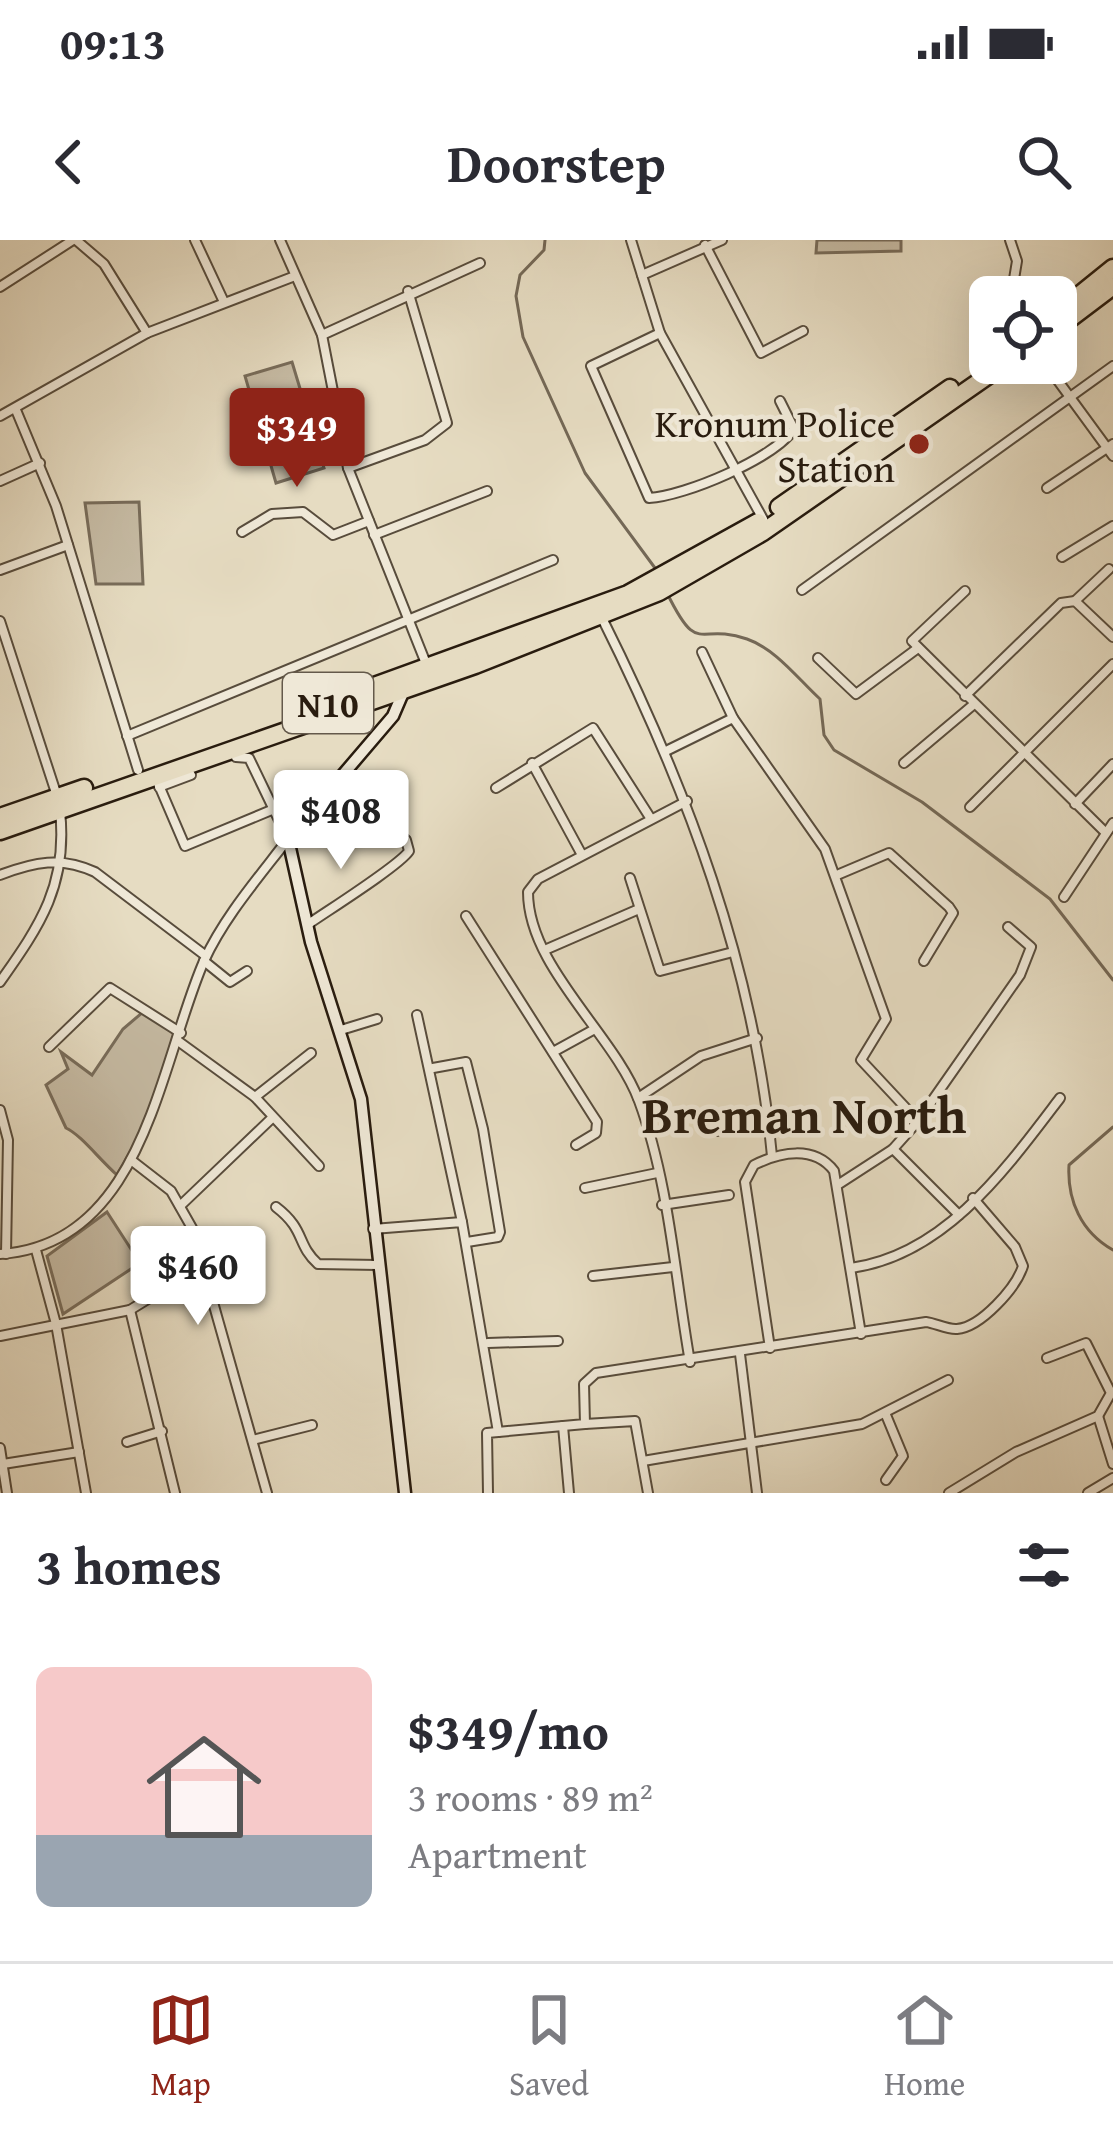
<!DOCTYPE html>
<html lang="en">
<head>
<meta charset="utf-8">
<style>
  :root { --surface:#fff; --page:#f2f2f3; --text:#2b2b33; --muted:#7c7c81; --line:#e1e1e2; --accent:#8f2418 }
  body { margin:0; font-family:"Gentium Book Plus",serif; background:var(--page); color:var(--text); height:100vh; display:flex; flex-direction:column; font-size:45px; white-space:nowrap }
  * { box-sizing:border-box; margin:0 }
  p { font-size:39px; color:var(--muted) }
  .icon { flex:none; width:66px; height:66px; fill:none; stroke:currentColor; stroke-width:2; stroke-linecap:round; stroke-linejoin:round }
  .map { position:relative; height:1253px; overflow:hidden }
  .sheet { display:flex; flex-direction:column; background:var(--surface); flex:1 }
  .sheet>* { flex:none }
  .fabs { position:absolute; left:969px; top:36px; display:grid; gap:24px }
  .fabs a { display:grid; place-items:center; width:108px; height:108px; border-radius:18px; background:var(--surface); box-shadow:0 12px 48px #0002; font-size:60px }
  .price { position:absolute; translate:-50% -102px; padding:0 27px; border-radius:12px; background:#fff; color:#222; font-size:39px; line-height:78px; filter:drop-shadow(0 3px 6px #0008) }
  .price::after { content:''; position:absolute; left:50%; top:72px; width:36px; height:27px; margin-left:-18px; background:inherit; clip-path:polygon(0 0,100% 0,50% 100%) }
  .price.active { background:var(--accent); color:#fff }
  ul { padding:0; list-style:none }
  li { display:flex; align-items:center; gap:36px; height:300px; padding:0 36px }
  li+li { border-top:3px solid var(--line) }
  li span { display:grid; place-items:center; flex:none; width:336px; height:240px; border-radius:18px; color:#555 }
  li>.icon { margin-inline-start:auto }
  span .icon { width:144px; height:144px; fill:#fffc; stroke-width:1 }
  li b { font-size:51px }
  h2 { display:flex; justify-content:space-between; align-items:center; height:144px; padding:0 36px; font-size:51px }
  .status { display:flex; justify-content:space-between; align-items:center; height:84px; padding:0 60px; background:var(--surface); direction:ltr }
  .status svg { height:33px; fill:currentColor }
  header { display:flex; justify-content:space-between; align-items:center; height:156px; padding:0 36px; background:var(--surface); font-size:54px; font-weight:700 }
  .tab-bar { display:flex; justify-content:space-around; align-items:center; height:168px; border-top:3px solid var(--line); background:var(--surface); font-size:33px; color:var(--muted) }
  .tab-bar a { display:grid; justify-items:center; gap:6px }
  .tab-bar .active { color:var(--accent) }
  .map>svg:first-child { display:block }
  .green { fill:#c6bba4; stroke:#786c5a; stroke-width:3 }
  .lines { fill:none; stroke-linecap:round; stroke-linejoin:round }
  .stream { stroke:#746856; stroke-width:3 }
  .street-casing { stroke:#584c3c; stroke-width:12 }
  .secondary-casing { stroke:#291c0f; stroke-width:15 }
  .highway-casing { stroke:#291c0f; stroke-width:21 }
  .street { stroke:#efe8d7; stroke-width:8 }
  .secondary { stroke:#efe8d7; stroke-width:10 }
  .highway { stroke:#e6dcc2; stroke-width:16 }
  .poi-dot { fill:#8f2418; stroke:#efe8d7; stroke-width:4.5 }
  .labels { text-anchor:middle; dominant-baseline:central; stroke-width:9; stroke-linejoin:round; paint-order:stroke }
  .shield { fill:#efe8d7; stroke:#64594b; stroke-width:3 }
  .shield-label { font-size:36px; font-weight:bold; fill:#291c0f }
  .poi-label { font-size:39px; fill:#291c0f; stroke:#efe8d7; text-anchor:end }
  .district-label { font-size:51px; font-weight:bold; fill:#291c0f; stroke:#efe8d7 }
</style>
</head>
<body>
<div class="status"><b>09:13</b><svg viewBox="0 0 49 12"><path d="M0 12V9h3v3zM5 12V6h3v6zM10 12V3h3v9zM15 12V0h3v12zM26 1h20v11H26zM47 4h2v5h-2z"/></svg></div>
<header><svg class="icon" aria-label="back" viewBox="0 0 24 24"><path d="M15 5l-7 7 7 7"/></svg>Doorstep<svg class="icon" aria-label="search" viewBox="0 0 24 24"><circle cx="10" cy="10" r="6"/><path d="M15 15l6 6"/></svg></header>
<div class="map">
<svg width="1113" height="1253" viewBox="0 0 1113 1253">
  <rect width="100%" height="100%" fill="#e6dcc2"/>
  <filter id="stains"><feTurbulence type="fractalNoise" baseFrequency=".00167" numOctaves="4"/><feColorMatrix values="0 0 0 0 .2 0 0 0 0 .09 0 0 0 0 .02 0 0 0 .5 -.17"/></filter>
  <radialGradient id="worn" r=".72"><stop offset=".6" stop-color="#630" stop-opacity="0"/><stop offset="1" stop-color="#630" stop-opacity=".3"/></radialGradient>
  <g class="green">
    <polygon points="817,0 901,0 901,11 816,13"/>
    <polygon points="292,122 324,228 276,243 245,136"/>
    <polygon points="139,262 143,344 96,344 85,263"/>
    <path d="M 143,772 L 177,794 L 142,891 L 117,935 C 98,918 81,895 66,888 L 46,845 L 68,829 L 61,812 L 92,835 L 123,789 Z"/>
    <polygon points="107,972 140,1023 63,1074 47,1016"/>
  </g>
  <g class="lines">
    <g class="stream">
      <polyline points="545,0 544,10 520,35 516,56 523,97 585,233 655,328"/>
      <path d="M 667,353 C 699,418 697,382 747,399 C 776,409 799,440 820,459 L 824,495 L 834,510 L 922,562 L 1050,659 L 1113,740"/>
      <path d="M 1113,887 L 1069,925 C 1067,960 1081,992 1113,1010"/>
    </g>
    <g class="street-casing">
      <g id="street">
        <polyline points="76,0 104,24 147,93"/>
        <polyline points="195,0 224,62"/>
        <polyline points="280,0 322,95 348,228 427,426"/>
        <polyline points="631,0 660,93 763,279"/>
        <polyline points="1010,0 1017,21 1011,57"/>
        <polyline points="705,5 761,113 803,91"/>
        <polyline points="642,35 722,0"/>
        <polyline points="0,47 73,0"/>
        <path d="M 660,93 L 591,126 L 649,258 C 685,256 773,219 794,189 L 780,161"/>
        <polyline points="322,95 480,23"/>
        <polyline points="1045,123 1113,216"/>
        <polyline points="16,170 56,266 138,530"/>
        <polyline points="0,176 147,93 295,36"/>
        <polyline points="348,228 425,200 447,183 408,51"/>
        <polyline points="0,241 40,223"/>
        <polyline points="1047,248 1113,204"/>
        <polyline points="242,292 272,274 303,272 333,295 369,281"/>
        <polyline points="374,295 487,251"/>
        <polyline points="1062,317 1113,286"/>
        <polyline points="0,330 68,305"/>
        <polyline points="802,350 1113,126"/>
        <polyline points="965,351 912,401 1106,593"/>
        <polyline points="1075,361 1109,329"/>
        <path d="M 602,378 C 687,548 754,726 772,916"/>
        <polyline points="0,381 57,556"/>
        <polyline points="702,412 733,478"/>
        <polyline points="818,418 856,454 918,408"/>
        <polyline points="965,456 1061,363 1075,361 1113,397"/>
        <polyline points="127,496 553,320"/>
        <polyline points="668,510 733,478 825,609 886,779 861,820 918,881"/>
        <polyline points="532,523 582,615"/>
        <polyline points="904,523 973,465"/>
        <polyline points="155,536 185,606 274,569"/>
        <polyline points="159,547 191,535"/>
        <polyline points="496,548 593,488 651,579"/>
        <path d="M 687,561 L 538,639 L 528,652 C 528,727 614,794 639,861 C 669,942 675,1037 690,1122"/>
        <polyline points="1075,564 1113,524"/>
        <polyline points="970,567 1113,424"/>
        <path d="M 0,635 C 34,622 61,616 95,632 L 206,716"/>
        <polyline points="837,635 889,613 949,667 953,673 924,721"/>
        <polyline points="630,638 660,731 733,712"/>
        <polyline points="1064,657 1113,583"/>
        <polyline points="466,676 597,882 596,893 576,905"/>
        <path d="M 307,685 C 327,671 399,626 409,611 L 406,600 L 332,547"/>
        <polyline points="547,709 639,669"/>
        <polyline points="204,721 230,742 247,731"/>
        <path d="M 0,742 C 41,684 68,644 60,571"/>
        <polyline points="417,775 462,982"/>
        <polyline points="341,790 377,779"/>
        <polyline points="178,801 255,857 319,926"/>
        <polyline points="49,807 110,748 181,793"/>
        <polyline points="553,812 593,790"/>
        <polyline points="433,828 466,822 483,889 500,992 498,997 467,1002"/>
        <polyline points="255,857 311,813"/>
        <polyline points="638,858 701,816 757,798"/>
        <polyline points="0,870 8,900 6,1014"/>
        <polyline points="717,891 768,873"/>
        <polyline points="893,909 959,975"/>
        <polyline points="131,920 171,951 192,988 267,1253"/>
        <polyline points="839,944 893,909 918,881 1020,735 1031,707 1008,687"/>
        <polyline points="585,948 657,933"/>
        <polyline points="662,965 729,955"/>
        <polyline points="180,966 272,878"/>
        <path d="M 276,967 C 306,990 296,1004 318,1024 L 378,1025"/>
        <polyline points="373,989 462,982 498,1192"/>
        <polyline points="36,1010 56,1084 86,1253"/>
        <path d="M 0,1014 C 144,1005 159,824 204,721 C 224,677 259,637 288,599 L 249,518 L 236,517"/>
        <path d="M 851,1028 C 945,1015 1006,929 1060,858"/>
        <polyline points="593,1036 673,1027"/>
        <polyline points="130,1070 175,1253"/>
        <polyline points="0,1096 130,1070 169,1046"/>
        <polyline points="488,1103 558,1101"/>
        <path d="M 770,1108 L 745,942 L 754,925 C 780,912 814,905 834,931 L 861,1094"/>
        <polyline points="740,1114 757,1253"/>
        <polyline points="1098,1176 1113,1224"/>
        <polyline points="585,1184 635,1181 648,1253"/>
        <polyline points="563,1186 569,1253"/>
        <polyline points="253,1200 312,1185"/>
        <polyline points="127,1202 162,1191"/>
        <polyline points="0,1208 7,1253"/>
        <polyline points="643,1221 862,1184 948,1140"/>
        <polyline points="3,1224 79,1212"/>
        <polyline points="886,1240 903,1216 886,1175"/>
        <path d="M 488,1253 L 487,1193 L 585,1184 L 584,1144 L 596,1133 L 926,1082 C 935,1083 948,1090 957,1089 C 981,1087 1016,1048 1023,1026 L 1015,1007 L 973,958"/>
        <polyline points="949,1253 1016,1212 1098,1176 1111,1153 1086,1103 1047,1118"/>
        <polyline points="1088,1253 1113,1238"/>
      </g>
    </g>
    <g class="secondary-casing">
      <polyline id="secondary" points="405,1253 361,859 311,702 288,599 393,476 405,448"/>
    </g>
    <g class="highway-casing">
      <g id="highway">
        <polyline points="1056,74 1113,28"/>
        <polyline points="1056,89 1113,46"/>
        <polyline points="779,267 950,148"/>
        <polyline points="341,458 628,354 758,282"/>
        <polyline points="0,577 84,548"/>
        <polyline points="0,591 475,425 659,352 763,292 1006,123"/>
      </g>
    </g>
    <use href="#street" class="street"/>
    <use href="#secondary" class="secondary"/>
    <use href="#highway" class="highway"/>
  </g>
  <circle class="poi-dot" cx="919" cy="204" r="12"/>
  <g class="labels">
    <rect class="shield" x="283" y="433" width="90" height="60" rx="9"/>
    <g class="shield-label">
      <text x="328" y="463">N10</text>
    </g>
    <g class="poi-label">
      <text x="895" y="182">Kronum Police<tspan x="895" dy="45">Station</tspan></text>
    </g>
    <g class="district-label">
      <text x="804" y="874">Breman North</text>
    </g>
  </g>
  <rect width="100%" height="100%" filter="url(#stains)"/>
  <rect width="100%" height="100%" fill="url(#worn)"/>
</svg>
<div class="fabs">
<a><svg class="icon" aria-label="locate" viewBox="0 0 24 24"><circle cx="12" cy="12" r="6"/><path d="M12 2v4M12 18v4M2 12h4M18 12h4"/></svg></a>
</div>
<b class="price active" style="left:297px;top:250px">$349</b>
<b class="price" style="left:341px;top:632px">$408</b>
<b class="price" style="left:198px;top:1088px">$460</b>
</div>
<section class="sheet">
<h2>3 homes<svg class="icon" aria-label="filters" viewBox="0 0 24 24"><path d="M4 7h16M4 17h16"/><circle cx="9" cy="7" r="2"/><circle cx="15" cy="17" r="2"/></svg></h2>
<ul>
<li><span style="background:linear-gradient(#f6c9c9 70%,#9aa5b1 0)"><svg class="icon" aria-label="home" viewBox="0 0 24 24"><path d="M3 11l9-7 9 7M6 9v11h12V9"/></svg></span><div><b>$349/mo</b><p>3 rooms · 89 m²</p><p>Apartment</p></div></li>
</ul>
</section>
<nav class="tab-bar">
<a class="active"><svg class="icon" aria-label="map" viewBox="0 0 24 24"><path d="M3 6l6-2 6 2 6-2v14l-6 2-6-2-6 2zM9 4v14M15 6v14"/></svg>Map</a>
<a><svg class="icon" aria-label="saved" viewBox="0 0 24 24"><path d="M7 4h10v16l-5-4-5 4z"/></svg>Saved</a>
<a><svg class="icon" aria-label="home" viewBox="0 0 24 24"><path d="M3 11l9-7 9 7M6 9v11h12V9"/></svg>Home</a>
</nav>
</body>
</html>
